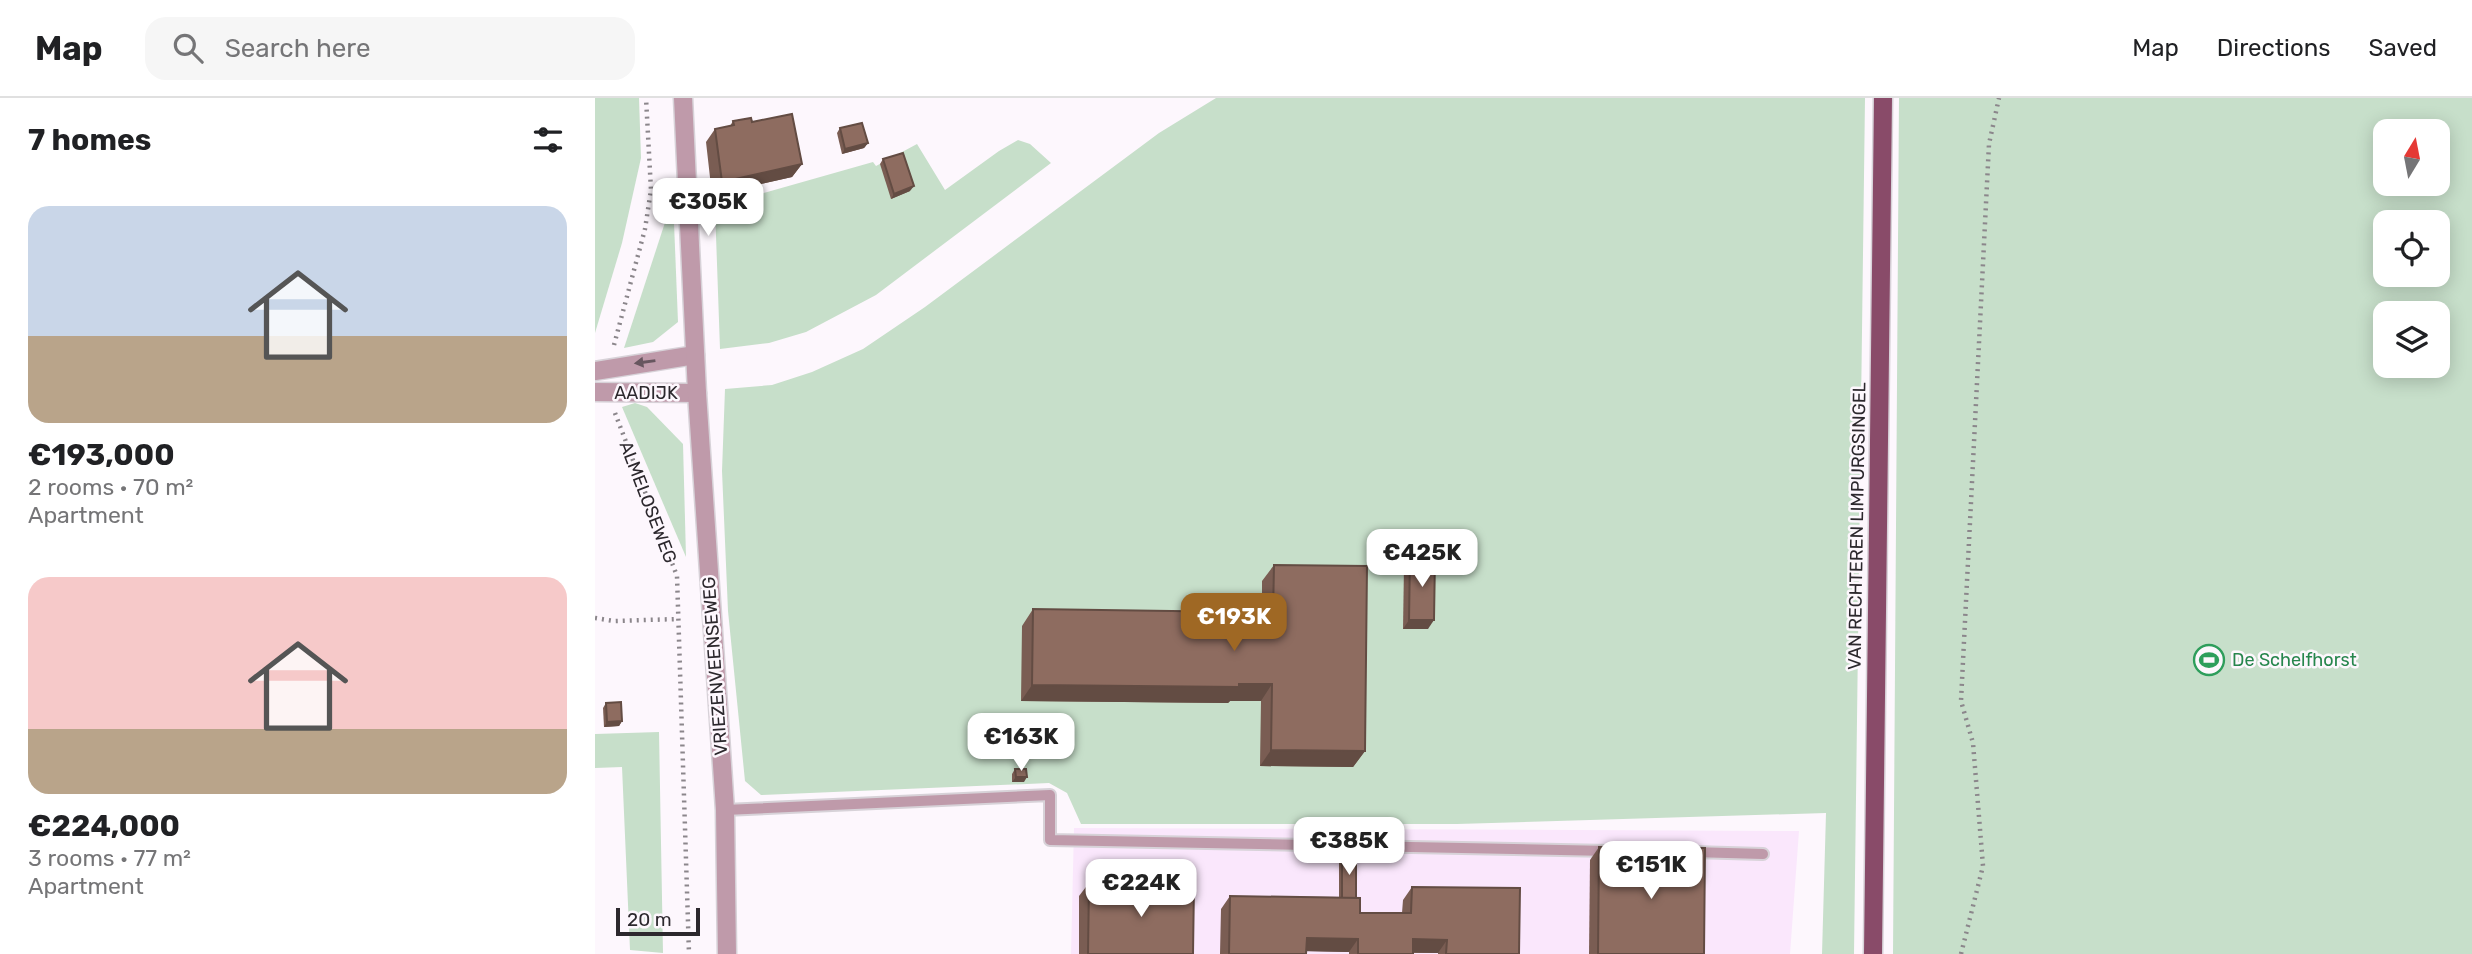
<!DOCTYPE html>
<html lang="en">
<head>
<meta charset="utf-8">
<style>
  :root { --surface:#fff; --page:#f6f6f6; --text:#202124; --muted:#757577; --line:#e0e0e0; --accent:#9f6824 }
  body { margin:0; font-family:Rubik,sans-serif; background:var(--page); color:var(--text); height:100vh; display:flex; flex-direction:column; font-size:26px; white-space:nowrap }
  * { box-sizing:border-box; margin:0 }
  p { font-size:23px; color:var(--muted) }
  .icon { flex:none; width:38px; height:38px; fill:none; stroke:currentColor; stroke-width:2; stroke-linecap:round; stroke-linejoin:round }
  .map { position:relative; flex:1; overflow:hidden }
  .panel { display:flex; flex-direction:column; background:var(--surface); width:595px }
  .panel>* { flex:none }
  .needle { width:46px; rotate:10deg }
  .controls { position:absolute; left:1778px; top:21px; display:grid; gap:14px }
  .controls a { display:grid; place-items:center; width:77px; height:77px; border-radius:14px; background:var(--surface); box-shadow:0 4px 18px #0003; font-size:35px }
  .scale { position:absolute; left:21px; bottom:18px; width:84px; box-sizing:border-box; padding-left:7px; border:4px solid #2c282d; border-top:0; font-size:19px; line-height:24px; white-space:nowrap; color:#2c282d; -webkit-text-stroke:5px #fdf7fd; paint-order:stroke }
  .price { position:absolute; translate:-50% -60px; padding:0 16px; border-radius:14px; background:#fff; color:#222; font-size:23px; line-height:46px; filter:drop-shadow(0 2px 4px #0008) }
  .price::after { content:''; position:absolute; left:50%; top:42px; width:21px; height:16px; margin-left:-10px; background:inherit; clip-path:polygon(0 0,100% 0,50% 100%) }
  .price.on { background:var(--accent); color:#fff }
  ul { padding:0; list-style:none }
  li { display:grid; align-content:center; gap:14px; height:371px; padding:0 28px }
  li span { display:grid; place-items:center; height:217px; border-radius:21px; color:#555 }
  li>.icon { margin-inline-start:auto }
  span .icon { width:126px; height:126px; fill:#fffc; stroke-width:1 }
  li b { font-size:30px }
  h2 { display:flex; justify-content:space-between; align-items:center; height:84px; padding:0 28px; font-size:30px }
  header { display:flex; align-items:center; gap:42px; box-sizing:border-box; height:98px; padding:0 35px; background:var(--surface); border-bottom:2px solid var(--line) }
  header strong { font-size:33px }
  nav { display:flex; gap:38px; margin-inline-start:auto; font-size:24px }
  .search { width:490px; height:63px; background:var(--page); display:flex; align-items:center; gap:18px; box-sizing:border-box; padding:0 24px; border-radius:21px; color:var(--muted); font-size:26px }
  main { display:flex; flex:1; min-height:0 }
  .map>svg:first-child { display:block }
  .built { fill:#fae7fc }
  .green { fill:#c7dfca; fill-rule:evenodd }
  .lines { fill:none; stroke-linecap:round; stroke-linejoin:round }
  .service-casing { stroke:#d7d2d8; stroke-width:14 }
  .minor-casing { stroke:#d7d2d8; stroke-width:21 }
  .tertiary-casing { stroke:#d7d2d8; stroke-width:21 }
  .primary-casing { stroke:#d7d2d8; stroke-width:21 }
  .path { stroke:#8b868b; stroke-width:4.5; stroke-dasharray:2 5; stroke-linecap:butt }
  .service { stroke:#bf9aaa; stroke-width:10 }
  .minor { stroke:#bf9aaa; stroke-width:18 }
  .tertiary { stroke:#bf9aaa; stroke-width:18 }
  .primary { stroke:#894b69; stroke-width:18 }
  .wall { fill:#7a5d53 }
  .shaded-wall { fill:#634c43 }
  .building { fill:#8e6c60; stroke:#634c43; stroke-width:2 }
  .oneway { fill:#67565f }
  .labels { text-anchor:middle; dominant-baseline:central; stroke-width:5; stroke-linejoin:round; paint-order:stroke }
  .street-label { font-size:18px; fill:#2c282d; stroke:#fdf7fd }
  .leisure-label { font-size:18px; fill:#27864d; stroke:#fdf7fd; text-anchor:start }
</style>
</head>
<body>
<header>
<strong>Map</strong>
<div class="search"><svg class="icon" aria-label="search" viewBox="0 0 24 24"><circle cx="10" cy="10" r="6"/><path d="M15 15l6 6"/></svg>Search here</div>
<nav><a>Map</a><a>Directions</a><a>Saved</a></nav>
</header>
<main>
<section class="panel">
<h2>7 homes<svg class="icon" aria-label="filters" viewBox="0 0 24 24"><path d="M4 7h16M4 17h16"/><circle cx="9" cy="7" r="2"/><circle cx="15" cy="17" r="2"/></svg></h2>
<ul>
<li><span style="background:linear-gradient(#c9d6e8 60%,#b9a48a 0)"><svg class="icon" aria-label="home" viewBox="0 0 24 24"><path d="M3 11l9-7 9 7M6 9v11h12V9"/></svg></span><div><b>€193,000</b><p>2 rooms · 70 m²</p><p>Apartment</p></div></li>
<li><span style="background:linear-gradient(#f6c9c9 70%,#b9a48a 0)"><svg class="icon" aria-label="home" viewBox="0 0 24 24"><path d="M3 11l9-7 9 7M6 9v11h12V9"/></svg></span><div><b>€224,000</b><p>3 rooms · 77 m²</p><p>Apartment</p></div></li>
</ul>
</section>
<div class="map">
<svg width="1877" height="856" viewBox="0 0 1877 856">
  <rect width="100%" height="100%" fill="#fdf7fd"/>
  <polygon class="built" points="479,730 1204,733 1195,856 476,856"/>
  <g class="green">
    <polygon points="0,0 44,0 46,60 27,145 0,235"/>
    <polygon points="621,0 1270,0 1259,856 1227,856 1231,715 862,726 486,726 472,695 454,685 166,697 150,683 133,513 127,373 130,291 177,287 217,274 268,251 330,209 564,35"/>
    <path d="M 1304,0 L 1877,0 L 1877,856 L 1298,856 ZM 1790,33 L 1843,33 L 1843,86 L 1790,86 ZM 1790,124 L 1843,124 L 1843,177 L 1790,177 ZM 1790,215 L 1843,215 L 1843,268 L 1790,268 Z"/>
    <polygon points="423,42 435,46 456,65 281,197 211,234 174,245 125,251 120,109 278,64 281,68 322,46 350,92 404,53"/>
    <polygon points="78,100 83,224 58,244 29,250"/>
    <polygon points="40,305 52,309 88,346 91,459 27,309"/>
    <polygon points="64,634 68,855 35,852 27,669 0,670 0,636"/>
  </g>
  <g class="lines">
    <g class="service-casing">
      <g id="service">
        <polyline points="130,712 455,697 455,742 1015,753"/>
        <polyline points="1097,754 1168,756"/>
      </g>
    </g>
    <g class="minor-casing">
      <g id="minor">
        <polyline points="0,273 100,257"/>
        <polyline points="0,294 102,295"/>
      </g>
    </g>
    <g class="tertiary-casing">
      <polyline id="tertiary" points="88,0 102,295 130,712 132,856"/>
    </g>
    <g class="primary-casing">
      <polyline id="primary" points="1278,856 1288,0"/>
    </g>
    <g class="path">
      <polyline points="19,247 50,131 56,92 51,0"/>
      <polyline points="20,315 82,478 94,856"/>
      <polyline points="0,520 19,523 83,521"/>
      <polyline points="1366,856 1388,768 1378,645 1366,603 1394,46 1404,0"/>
    </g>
    <use href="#service" class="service"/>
    <use href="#minor" class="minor"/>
    <use href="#tertiary" class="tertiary"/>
    <use href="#primary" class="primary"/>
  </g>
  <g class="wall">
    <polygon points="138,23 157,24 207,66 197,79 117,97 111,44 120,31 135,28"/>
    <polygon points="245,30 273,45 269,50 247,56 242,35"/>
    <polygon points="288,61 315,93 296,101 285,66"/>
    <polygon points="815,459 833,531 808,531 809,468"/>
    <polygon points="679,467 770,653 758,669 665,668 666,603 635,603 633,605 426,603 427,528 438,511 667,517 667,483"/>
    <polygon points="11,605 27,623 24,628 9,629 8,610"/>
    <polygon points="420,671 429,684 417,684 417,676"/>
    <polygon points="1004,749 1109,856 994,856 995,762"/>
    <polygon points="747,759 765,815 807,815 808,802 817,789 924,856 843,856 843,855 818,855 818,856 754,856 754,854 711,853 711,856 625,856 626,811 635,798 744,799 744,764"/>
    <polygon points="494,785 598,856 484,856 484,798"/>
  </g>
  <g class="shaded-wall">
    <polygon points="273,45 269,50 247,56 250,51"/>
    <polygon points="207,66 197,79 117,97 127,84"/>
    <polygon points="319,88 315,93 296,101 299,96"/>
    <polygon points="814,522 839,522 833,531 808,531"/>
    <polygon points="677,586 666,603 635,603 633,605 426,603 437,587"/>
    <polygon points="27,623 24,628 9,629 12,624"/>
    <polygon points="676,652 770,653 758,669 665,668"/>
    <polygon points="421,679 432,679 429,684 417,684"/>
    <polygon points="712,840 763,841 754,854 703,853"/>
    <polygon points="818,841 852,842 843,855 809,854"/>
  </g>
  <g class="building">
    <polygon points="197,16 207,66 127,84 120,31 139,27 138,23 156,20 157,24"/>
    <polygon points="267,25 273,45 250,51 245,30"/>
    <polygon points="308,55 319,88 299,96 288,61"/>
    <polygon points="815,459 840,459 839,522 814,522"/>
    <polygon points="679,467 772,468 770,653 676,652 677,586 644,586 644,589 437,587 438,511 645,514 645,517 678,517"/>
    <polygon points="26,604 27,623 12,624 11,605"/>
    <polygon points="420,671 431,671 432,679 421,679"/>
    <polygon points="1004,749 1110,750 1109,856 1003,856"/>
    <rect x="747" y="759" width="14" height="41"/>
    <polygon points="494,785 599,786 598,856 493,856"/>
    <polygon points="817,789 925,790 924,856 851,856 852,842 818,841 818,856 763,856 763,841 712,840 711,856 634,856 635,798 765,800 765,815 816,815"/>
  </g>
  <defs><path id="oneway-solid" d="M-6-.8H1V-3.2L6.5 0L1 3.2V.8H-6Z" transform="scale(1.75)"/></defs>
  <use class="oneway" href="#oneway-solid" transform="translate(50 264) rotate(172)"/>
  <defs>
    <g id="stadium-ring" transform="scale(1.575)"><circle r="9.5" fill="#fdf7fd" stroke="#2e9e5b" stroke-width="1.5"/><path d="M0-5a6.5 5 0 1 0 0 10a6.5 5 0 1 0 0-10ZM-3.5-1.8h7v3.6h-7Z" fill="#2e9e5b"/></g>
  </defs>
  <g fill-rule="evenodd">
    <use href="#stadium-ring" x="1614" y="562"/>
  </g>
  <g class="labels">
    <g class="street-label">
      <text x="51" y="295">AADIJK</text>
      <text transform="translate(53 404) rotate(69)">ALMELOSEWEG</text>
      <text transform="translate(1262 428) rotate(-89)">VAN RECHTEREN LIMPURGSINGEL</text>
      <text transform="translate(120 568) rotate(-94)">VRIEZENVEENSEWEG</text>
    </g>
    <g class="leisure-label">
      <text x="1637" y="562">De Schelfhorst</text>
    </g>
  </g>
</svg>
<div class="controls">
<a><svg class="needle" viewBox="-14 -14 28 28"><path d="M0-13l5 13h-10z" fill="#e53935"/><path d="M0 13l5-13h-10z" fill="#757577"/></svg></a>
<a><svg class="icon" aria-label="locate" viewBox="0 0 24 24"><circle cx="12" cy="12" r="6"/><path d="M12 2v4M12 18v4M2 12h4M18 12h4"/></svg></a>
<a><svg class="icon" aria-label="layers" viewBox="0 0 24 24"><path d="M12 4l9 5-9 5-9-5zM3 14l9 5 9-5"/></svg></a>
</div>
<div class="scale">20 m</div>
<b class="price" style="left:113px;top:140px">€305K</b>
<b class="price" style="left:827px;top:491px">€425K</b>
<b class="price on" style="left:639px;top:555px">€193K</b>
<b class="price" style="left:426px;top:675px">€163K</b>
<b class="price" style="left:754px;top:779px">€385K</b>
<b class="price" style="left:1056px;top:803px">€151K</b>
<b class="price" style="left:546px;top:821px">€224K</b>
</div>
</main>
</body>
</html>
